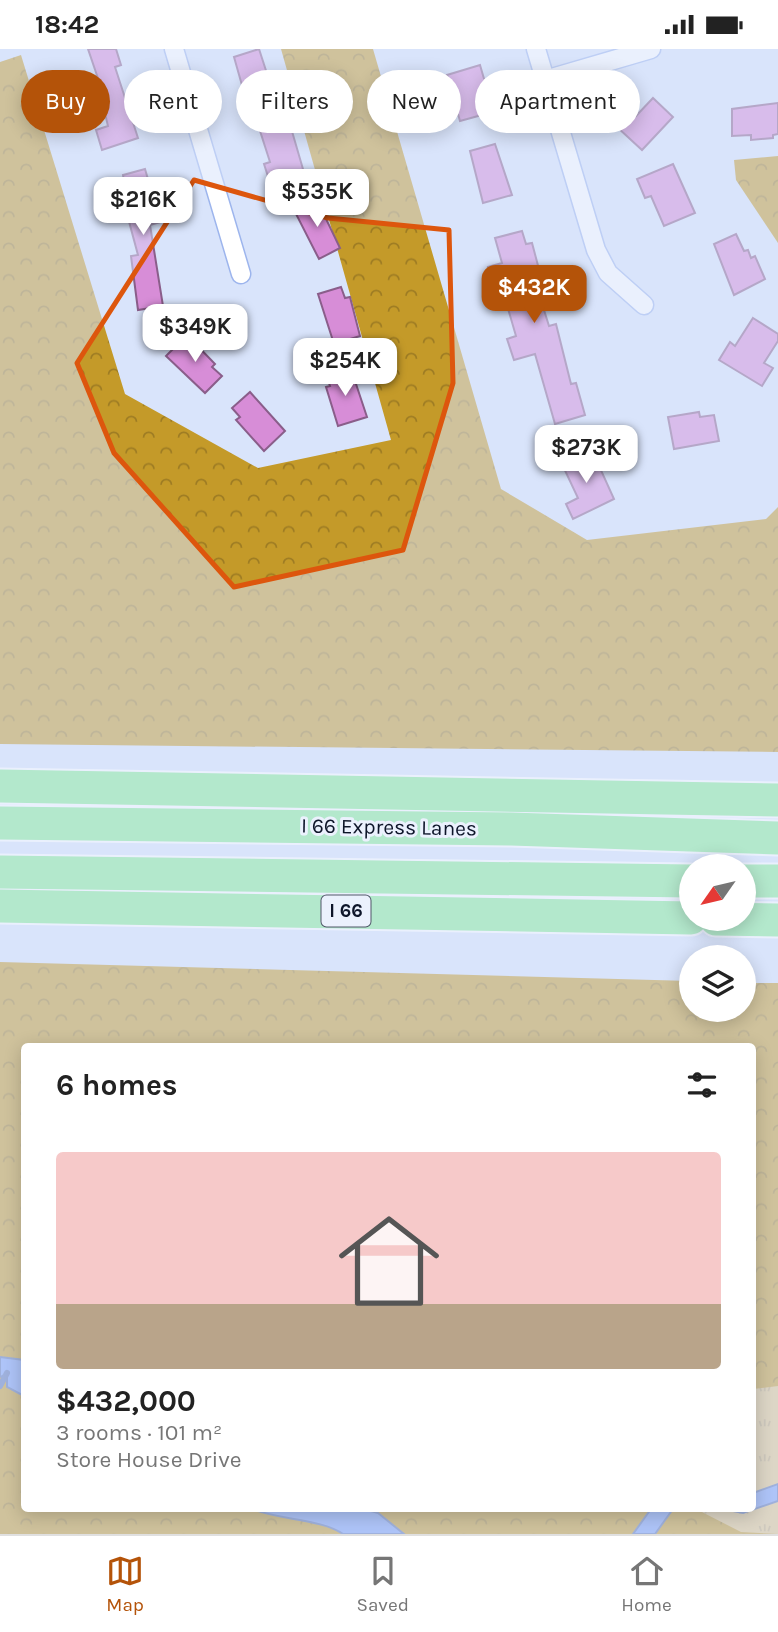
<!DOCTYPE html>
<html lang="en">
<head>
<meta charset="utf-8">
<style>
  :root { --surface:#fff; --page:#f6f6f6; --text:#222; --muted:#767676; --line:#e0e0e0; --accent:#b45309 }
  body { margin:0; font-family:Karla,sans-serif; background:var(--page); color:var(--text); height:100vh; display:flex; flex-direction:column; font-size:26px; white-space:nowrap }
  * { box-sizing:border-box; margin:0 }
  p { font-size:23px; color:var(--muted) }
  .icon { flex:none; width:38px; height:38px; fill:none; stroke:currentColor; stroke-width:2; stroke-linecap:round; stroke-linejoin:round }
  .map { position:relative; flex:1; overflow:hidden }
  .drawer { position:absolute; left:21px; top:994px; width:735px; height:469px; display:flex; flex-direction:column; background:var(--surface); border-radius:7px; box-shadow:0 4px 18px #0003 }
  .drawer>* { flex:none }
  .top-card { position:absolute; left:21px; top:21px; width:737px; height:63px; display:flex; gap:14px }
  .needle { width:46px; rotate:236deg }
  .tools { position:absolute; left:679px; top:805px; display:grid; gap:14px }
  .tools a { display:grid; place-items:center; width:77px; height:77px; border-radius:50%; background:var(--surface); box-shadow:0 4px 18px #0003; font-size:35px }
  .price { position:absolute; translate:-50% -60px; padding:0 16px; border-radius:14px; background:#fff; color:#222; font-size:23px; line-height:46px; filter:drop-shadow(0 2px 4px #0008) }
  .price::after { content:''; position:absolute; left:50%; top:42px; width:21px; height:16px; margin-left:-10px; background:inherit; clip-path:polygon(0 0,100% 0,50% 100%) }
  .price.current { background:var(--accent); color:#fff }
  ul { padding:0; list-style:none }
  li { display:grid; align-content:center; gap:14px; height:371px; padding:0 35px }
  li span { display:grid; place-items:center; height:217px; border-radius:7px; color:#555 }
  li>.icon { margin-inline-start:auto }
  span .icon { width:126px; height:126px; fill:#fffc; stroke-width:1 }
  li b { font-size:30px }
  h2 { display:flex; justify-content:space-between; align-items:center; height:84px; padding:0 35px; font-size:30px }
  .tag { padding:0 24px; border-radius:32px; background:var(--surface); box-shadow:0 4px 18px #0003; font-size:24px; line-height:63px }
  .tag.current { background:var(--accent); color:#fff }
  .status { display:flex; justify-content:space-between; align-items:center; height:49px; padding:0 35px; background:var(--surface); direction:ltr }
  .status svg { height:19px; fill:currentColor }
  .dock { display:flex; justify-content:space-around; align-items:center; height:98px; border-top:2px solid var(--line); background:var(--surface); font-size:19px; color:var(--muted) }
  .dock a { display:grid; justify-items:center; gap:4px }
  .dock .current { color:var(--accent) }
  .map>svg:first-child { display:block }
  .forest { fill:url(#forest-crowns); fill-rule:evenodd }
  .park { fill:url(#park-tufts) }
  .water { fill:#7b9df3; stroke:#5a74b6; stroke-width:2 }
  .lines { fill:none; stroke-linecap:round; stroke-linejoin:round }
  .stream { stroke:#5a74b6; stroke-width:6 }
  .building { fill:#d78dd7; stroke:#8a5e8a; stroke-width:2 }
  .minor-casing { stroke:#9db5ed; stroke-width:21 }
  .motorway-casing { stroke:#fff; stroke-width:37 }
  .minor { stroke:#fff; stroke-width:18 }
  .motorway { stroke:#86ed92; stroke-width:33 }
  .marked { fill:none; stroke:#dd560d; stroke-width:5; stroke-linejoin:round }
  .labels { text-anchor:middle; dominant-baseline:central; stroke-width:6; stroke-linejoin:round; paint-order:stroke }
  .shield { fill:#ebf1fd; stroke:#505769; stroke-width:2 }
  .shield-label { font-size:19px; font-weight:bold; fill:#0d1529 }
  .street-label { font-size:21px; fill:#0d1529; stroke:#ebf1fd }
</style>
</head>
<body>
<div class="status"><b>18:42</b><svg viewBox="0 0 49 12"><path d="M0 12V9h3v3zM5 12V6h3v6zM10 12V3h3v9zM15 12V0h3v12zM26 1h20v11H26zM47 4h2v5h-2z"/></svg></div>
<div class="map">
<svg width="778" height="1485" viewBox="0 0 778 1485">
  <defs>
    <pattern id="forest-crowns" width="20" height="18" patternUnits="userSpaceOnUse" patternTransform="scale(1.75)"><rect width="20" height="18" fill="#c49a29"/><path d="M2 6a3 3 0 1 1 6 0M12 15a3 3 0 1 1 6 0" fill="none" stroke="#9e7c23"/></pattern>
    <pattern id="park-tufts" width="24" height="20" patternUnits="userSpaceOnUse" patternTransform="scale(1.75)"><rect width="24" height="20" fill="#e2c585"/><path d="M3 7l-1-3M5 7V3M7 7l1-3M15 17l-1-3M17 17v-4M19 17l1-3" fill="none" stroke="#c1a873"/></pattern>
  </defs>
  <rect width="100%" height="100%" fill="#d9e4fb"/>
  <g class="forest">
    <polygon points="281,0 373,0 501,440 587,491 766,470 778,458 778,703 0,695 0,13 21,6 125,345 258,419 391,391"/>
    <polygon points="778,107 778,194 736,131 734,111"/>
    <path d="M 0,913 L 691,932 L 691,961 L 744,961 L 744,934 L 778,934 L 778,1485 L 0,1485 ZM 24,998 L 752,998 L 752,1460 L 24,1460 Z"/>
  </g>
  <polygon class="park" points="778,1337 778,1485 741,1483 696,1460 752,1460 753,1340"/>
  <g class="water">
    <polygon points="0,1308 24,1311 24,1347 7,1338 7,1325 0,1328"/>
    <polygon points="778,1435 778,1452 743,1464 723,1460 752,1460 753,1444"/>
    <path d="M 252,1460 L 364,1460 L 378,1464 L 404,1485 L 343,1485 C 321,1470 279,1471 252,1460 Z"/>
    <polygon points="651,1460 673,1460 655,1485 633,1485"/>
  </g>
  <g class="lines">
    <polyline class="stream" points="0,1337 7,1324"/>
  </g>
  <g class="building">
    <polygon points="88,0 116,0 121,16 115,18 138,89 102,101 96,81 108,77 102,52 105,50"/>
    <polygon points="259,0 283,74 289,72 305,127 271,137 264,115 270,113 253,60 249,61 234,8"/>
    <polygon points="480,16 489,47 484,48 489,64 460,72 447,26"/>
    <polygon points="653,49 673,68 642,101 617,78 632,63 636,67"/>
    <polygon points="778,54 778,85 773,86 773,89 751,91 751,86 732,87 732,60"/>
    <polygon points="495,95 512,146 483,154 470,102"/>
    <polygon points="673,115 695,164 664,177 651,147 645,149 637,130"/>
    <polygon points="145,120 154,151 158,149 164,172 150,176 163,257 138,261 131,207 138,206 120,139 125,138 123,126"/>
    <polygon points="316,149 340,199 319,210 294,161"/>
    <polygon points="522,182 526,195 532,194 540,224 533,226 549,277 556,275 571,335 576,334 585,366 555,375 535,305 514,311 507,290 516,287 500,232 493,234 488,218 502,214 495,189"/>
    <polygon points="736,185 744,202 748,201 751,209 755,207 765,230 734,246 714,195"/>
    <polygon points="341,238 345,249 350,248 360,287 334,295 318,245"/>
    <polygon points="753,269 778,285 778,292 764,314 773,319 762,337 719,311 730,293 735,297"/>
    <polygon points="187,286 215,315 212,318 222,327 205,344 166,307"/>
    <polygon points="348,319 351,329 354,329 367,368 338,377 326,338 330,337 326,326"/>
    <polygon points="250,343 285,382 264,402 236,371 240,368 232,359"/>
    <polygon points="699,363 700,368 714,366 719,392 674,400 668,368"/>
    <polygon points="587,401 596,421 600,419 614,450 573,470 566,455 578,449 561,413"/>
  </g>
  <g class="lines">
    <g class="minor-casing">
      <g id="minor">
        <polyline points="174,0 241,225"/>
        <polyline points="536,0 596,201 608,224 644,256"/>
        <polyline points="545,31 651,0"/>
      </g>
    </g>
    <g class="motorway-casing">
      <g id="motorway">
        <polyline points="0,737 778,751"/>
        <polyline points="0,774 511,780 778,789"/>
        <polyline points="0,823 691,832"/>
        <polyline points="744,832 778,832"/>
        <polyline points="0,857 691,869"/>
        <polyline points="716,870 778,871"/>
      </g>
    </g>
    <use href="#minor" class="minor"/>
    <use href="#motorway" class="motorway"/>
  </g>
  <path d="M0 0H778V1485H0ZM 194,131 L 328,169 L 449,181 L 453,334 L 403,501 L 234,538 L 114,404 L 77,314 Z" fill="#d9e4fb" fill-opacity=".55" fill-rule="evenodd"/>
  <path class="marked" d="M 194,131 L 328,169 L 449,181 L 453,334 L 403,501 L 234,538 L 114,404 L 77,314 Z"/>
  <g class="labels">
    <rect class="shield" x="321.5" y="846.5" width="49" height="31" rx="5"/>
    <g class="shield-label">
      <text x="346" y="862">I 66</text>
    </g>
    <g class="street-label">
      <text transform="translate(389 778) rotate(1)">I 66 Express Lanes</text>
    </g>
  </g>
</svg>
<div class="tools">
<a><svg class="needle" viewBox="-14 -14 28 28"><path d="M0-13l5 13h-10z" fill="#e53935"/><path d="M0 13l5-13h-10z" fill="#767676"/></svg></a>
<a><svg class="icon" aria-label="layers" viewBox="0 0 24 24"><path d="M12 4l9 5-9 5-9-5zM3 14l9 5 9-5"/></svg></a>
</div>
<b class="price" style="left:317px;top:180px">$535K</b>
<b class="price" style="left:143px;top:188px">$216K</b>
<b class="price current" style="left:534px;top:276px">$432K</b>
<b class="price" style="left:195px;top:315px">$349K</b>
<b class="price" style="left:345px;top:349px">$254K</b>
<b class="price" style="left:586px;top:436px">$273K</b>
<div class="top-card">
<a class="tag current">Buy</a>
<a class="tag">Rent</a>
<a class="tag">Filters</a>
<a class="tag">New</a>
<a class="tag">Apartment</a>
</div>
<section class="drawer">
<h2>6 homes<svg class="icon" aria-label="filters" viewBox="0 0 24 24"><path d="M4 7h16M4 17h16"/><circle cx="9" cy="7" r="2"/><circle cx="15" cy="17" r="2"/></svg></h2>
<ul>
<li><span style="background:linear-gradient(#f6c9c9 70%,#b9a48a 0)"><svg class="icon" aria-label="home" viewBox="0 0 24 24"><path d="M3 11l9-7 9 7M6 9v11h12V9"/></svg></span><div><b>$432,000</b><p>3 rooms · 101 m²</p><p>Store House Drive</p></div></li>
</ul>
</section>
</div>
<nav class="dock">
<a class="current"><svg class="icon" aria-label="map" viewBox="0 0 24 24"><path d="M3 6l6-2 6 2 6-2v14l-6 2-6-2-6 2zM9 4v14M15 6v14"/></svg>Map</a>
<a><svg class="icon" aria-label="saved" viewBox="0 0 24 24"><path d="M7 4h10v16l-5-4-5 4z"/></svg>Saved</a>
<a><svg class="icon" aria-label="home" viewBox="0 0 24 24"><path d="M3 11l9-7 9 7M6 9v11h12V9"/></svg>Home</a>
</nav>
</body>
</html>
